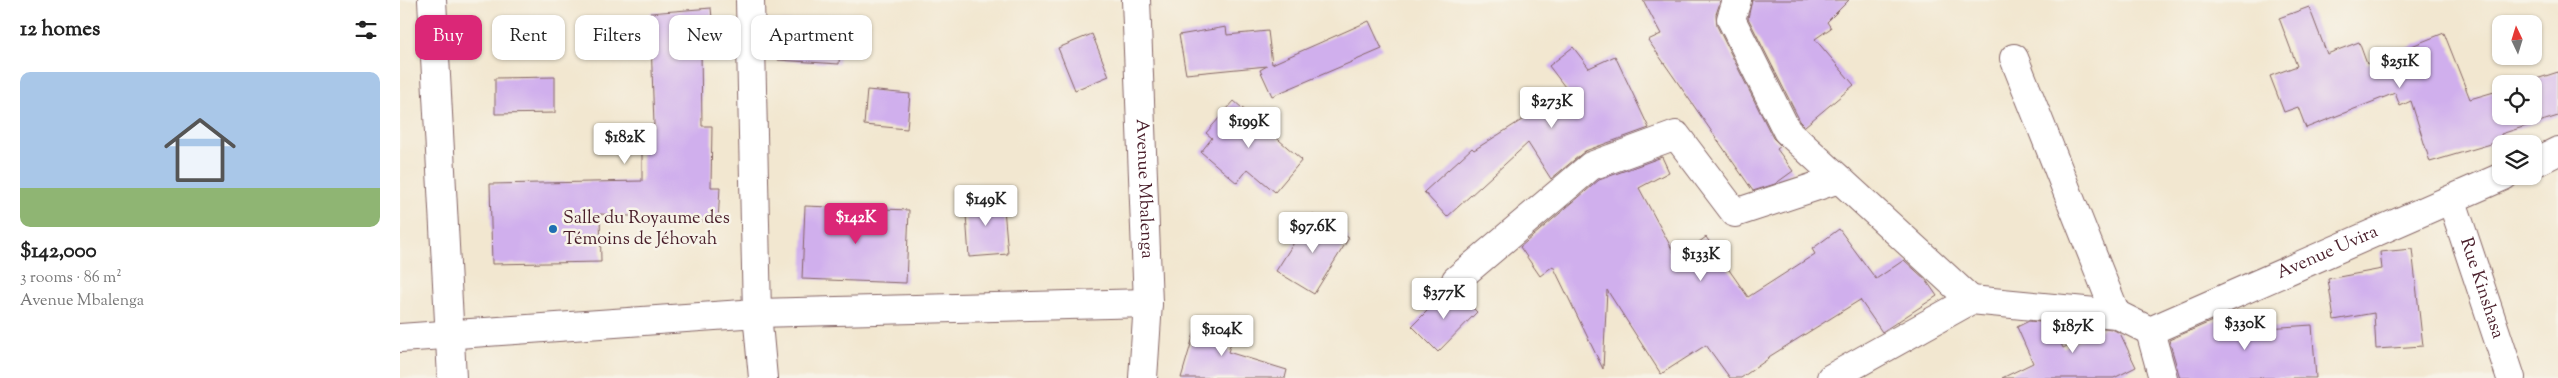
<!DOCTYPE html>
<html lang="en">
<head>
<meta charset="utf-8">
<style>
  :root { --surface:#fff; --page:#f6f6f6; --text:#222; --muted:#767676; --accent:#db2777 }
  body { margin:0; font-family:"Sorts Mill Goudy",serif; background:var(--page); color:var(--text); height:100vh; display:flex; flex-direction:column; font-size:19px; white-space:nowrap }
  * { box-sizing:border-box; margin:0 }
  p { font-size:16px; color:var(--muted) }
  .icon { flex:none; width:28px; height:28px; fill:none; stroke:currentColor; stroke-width:2; stroke-linecap:round; stroke-linejoin:round }
  .map { position:relative; flex:1; overflow:hidden }
  .drawer { display:flex; flex-direction:column; background:var(--surface); width:400px }
  .drawer>* { flex:none }
  .guide { position:absolute; left:15px; top:15px; width:475px; height:45px; display:flex; gap:10px }
  .needle { width:32px; rotate:356deg }
  .tools { position:absolute; left:2092px; top:15px; display:grid; gap:10px }
  .tools a { display:grid; place-items:center; width:50px; height:50px; border-radius:10px; background:var(--surface); box-shadow:0 1px 4px #0004; font-size:25px }
  .price { position:absolute; translate:-50% -42px; padding:0 11px; border-radius:5px; background:#fff; color:#222; font-size:16px; line-height:32px; filter:drop-shadow(0 1px 2px #0008) }
  .price::after { content:''; position:absolute; left:50%; top:30px; width:15px; height:11px; margin-left:-8px; background:inherit; clip-path:polygon(0 0,100% 0,50% 100%) }
  .price.current { background:var(--accent); color:#fff }
  ul { padding:0; list-style:none }
  li { display:grid; align-content:center; gap:10px; height:265px; padding:0 20px }
  li span { display:grid; place-items:center; height:155px; border-radius:10px; color:#555 }
  li>.icon { margin-inline-start:auto }
  span .icon { width:90px; height:90px; fill:#fffc; stroke-width:1 }
  li b { font-size:21px }
  h2 { display:flex; justify-content:space-between; align-items:center; height:60px; padding:0 20px; font-size:21px }
  .pill { padding:0 18px; border-radius:10px; background:var(--surface); box-shadow:0 1px 4px #0004; font-size:18px; line-height:45px }
  .pill.current { background:var(--accent); color:#fff }
  main { display:flex; flex:1; min-height:0 }
  .map>svg:first-child { display:block }
  .building { fill:#d0afed }
  .lines { fill:none; stroke-linecap:round; stroke-linejoin:round }
  .minor-casing { stroke:#856565; stroke-width:30 }
  .minor { stroke:#fff; stroke-width:28 }
  .poi-dot { fill:#1f6fb2; stroke:#f7f3e8; stroke-width:2 }
  .labels { text-anchor:middle; dominant-baseline:central; stroke-width:5; stroke-linejoin:round; paint-order:stroke }
  .street-label { font-size:18px; fill:#4a1f2b; stroke:#f7f3e8 }
  .poi-label { font-size:18px; fill:#4a1f2b; stroke:#f7f3e8; text-anchor:start }
</style>
</head>
<body>
<main>
<section class="drawer">
<h2>12 homes<svg class="icon" aria-label="filters" viewBox="0 0 24 24"><path d="M4 7h16M4 17h16"/><circle cx="9" cy="7" r="2"/><circle cx="15" cy="17" r="2"/></svg></h2>
<ul>
<li><span style="background:linear-gradient(#a9c7e8 75%,#8fb573 0)"><svg class="icon" aria-label="home" viewBox="0 0 24 24"><path d="M3 11l9-7 9 7M6 9v11h12V9"/></svg></span><div><b>$142,000</b><p>3 rooms · 86 m²</p><p>Avenue Mbalenga</p></div></li>
</ul>
</section>
<div class="map">
<svg width="2158" height="378" viewBox="0 0 2158 378">
  <rect width="100%" height="100%" fill="#f7f3e8"/>
  <filter id="ink" filterUnits="userSpaceOnUse"><feTurbulence type="fractalNoise" baseFrequency=".02" numOctaves="2"/><feDisplacementMap in="SourceGraphic" scale="10" xChannelSelector="R" yChannelSelector="G"/><feConvolveMatrix kernelMatrix="1 2 1 2 8 2 1 2 1" color-interpolation-filters="sRGB"/></filter>
  <filter id="wash" filterUnits="userSpaceOnUse"><feTurbulence type="fractalNoise" baseFrequency=".0096" numOctaves="4" result="noise"/><feDisplacementMap in="SourceGraphic" scale="20" xChannelSelector="R" yChannelSelector="G"/><feGaussianBlur stdDeviation="1.12" result="paint"/><feColorMatrix in="noise" values="0 0 0 0 0 0 0 0 0 0 0 0 0 0 0 0 0 1.4 0 .05"/><feComposite in="paint" operator="in"/></filter>
  <g filter="url(#wash)">
    <rect width="100%" height="100%" fill="#f2e7d0"/>
    <g id="blocks">
      <g class="building">
        <polygon points="1243,0 1321,0 1316,14 1317,26 1373,138 1381,146 1377,149 1393,171 1375,184 1353,191 1248,40 1261,34"/>
        <polygon points="1352,0 1449,0 1427,22 1431,28 1415,39 1454,85 1405,126 1400,121 1348,18"/>
        <polygon points="1909,7 1927,54 1959,42 1967,64 2044,33 2070,99 2101,90 2101,116 2134,116 2134,84 2121,84 2158,72 2158,116 2101,134 2101,141 2030,162 2011,101 2000,106 1995,93 1906,128 1898,107 1884,112 1870,76 1897,66 1879,18"/>
        <polygon points="311,8 315,48 301,49 302,126 312,126 311,187 320,187 318,222 200,214 201,262 92,264 90,184 242,181 242,125 254,125 250,13"/>
        <polygon points="381,21 441,23 439,64 378,60"/>
        <polygon points="969,21 982,49 872,96 860,70 867,66 786,74 779,35 826,27 827,35 868,31 872,64"/>
        <polygon points="692,34 709,76 675,90 658,48"/>
        <polygon points="1173,47 1189,68 1215,56 1249,128 1185,151 1151,179 1128,143 1047,217 1024,192 1072,148 1074,150 1168,91 1149,66"/>
        <polygon points="155,77 155,113 95,114 95,78"/>
        <polygon points="467,90 510,94 507,129 464,125"/>
        <polygon points="834,101 902,160 875,192 848,169 837,183 801,152 812,138 806,133"/>
        <polygon points="1262,157 1269,172 1239,188 1277,258 1306,237 1348,297 1415,254 1412,249 1439,229 1476,279 1504,260 1526,280 1537,296 1482,332 1460,300 1367,358 1368,359 1341,378 1330,378 1306,345 1261,374 1207,290 1203,369 1153,266 1140,276 1120,247 1199,180"/>
        <polygon points="603,197 608,254 569,257 565,200"/>
        <polygon points="405,206 509,210 506,283 402,279"/>
        <polygon points="912,214 949,238 914,294 876,271"/>
        <polygon points="2012,249 2023,346 1976,349 1974,313 1934,320 1928,279 1982,269 1980,252"/>
        <polygon points="1046,292 1051,295 1060,295 1077,312 1038,352 1012,326"/>
        <polygon points="1846,311 1852,329 1912,325 1916,378 1780,378 1769,340 1810,322"/>
        <polygon points="798,320 835,330 828,352 887,370 885,378 781,378"/>
        <polygon points="1629,321 1652,323 1663,348 1704,328 1712,329 1720,333 1736,367 1714,378 1602,378 1633,363 1617,327"/>
      </g>
    </g>
  </g>
  <g filter="url(#ink)">
    <use href="#blocks" fill-opacity="0" stroke="#856565" stroke-width="1"/>
    <g class="lines">
      <g class="minor-casing">
        <g id="minor">
          <polyline points="32,0 52,378"/>
          <polyline points="350,0 357,313 363,378"/>
          <path id="s1" d="M 736,0 L 748,303 L 743,378"/>
          <polyline points="1337,0 1331,19 1387,131 1571,300"/>
          <polyline points="1614,58 1716,314"/>
          <polyline points="2134,163 2158,151"/>
          <path id="s2" d="M 2052,201 L 2111,378"/>
          <polyline points="1056,280 1191,166 1276,135 1335,213 1439,179"/>
          <polyline points="1750,331 1763,378"/>
          <polyline points="0,338 357,313 748,303"/>
          <path id="s3" d="M 1431,378 L 1571,300 L 1716,314 L 1750,331 L 2104,176"/>
        </g>
      </g>
      <use href="#minor" class="minor"/>
    </g>
  </g>
  <circle class="poi-dot" cx="153" cy="229" r="5"/>
  <g class="labels">
    <g class="street-label">
      <text stroke="none"><textPath href="#s1" startOffset="189">Avenue Mbalenga</textPath></text>
      <text stroke="none"><textPath href="#s3" startOffset="538">Avenue Uvira</textPath></text>
      <text stroke="none"><textPath href="#s2" startOffset="92">Rue Kinshasa</textPath></text>
    </g>
    <g class="poi-label">
      <text x="163" y="219">Salle du Royaume des<tspan x="163" dy="21">Témoins de Jéhovah</tspan></text>
    </g>
  </g>
</svg>
<div class="tools">
<a><svg class="needle" viewBox="-14 -14 28 28"><path d="M0-13l5 13h-10z" fill="#e53935"/><path d="M0 13l5-13h-10z" fill="#767676"/></svg></a>
<a><svg class="icon" aria-label="locate" viewBox="0 0 24 24"><circle cx="12" cy="12" r="6"/><path d="M12 2v4M12 18v4M2 12h4M18 12h4"/></svg></a>
<a><svg class="icon" aria-label="layers" viewBox="0 0 24 24"><path d="M12 4l9 5-9 5-9-5zM3 14l9 5 9-5"/></svg></a>
</div>
<b class="price" style="left:2000px;top:89px">$251K</b>
<b class="price" style="left:1152px;top:129px">$273K</b>
<b class="price" style="left:849px;top:149px">$199K</b>
<b class="price" style="left:225px;top:165px">$182K</b>
<b class="price" style="left:586px;top:227px">$149K</b>
<b class="price current" style="left:456px;top:245px">$142K</b>
<b class="price" style="left:913px;top:254px">$97.6K</b>
<b class="price" style="left:1301px;top:282px">$133K</b>
<b class="price" style="left:1044px;top:320px">$377K</b>
<b class="price" style="left:1845px;top:351px">$330K</b>
<b class="price" style="left:1673px;top:354px">$187K</b>
<b class="price" style="left:822px;top:357px">$104K</b>
<div class="guide">
<a class="pill current">Buy</a>
<a class="pill">Rent</a>
<a class="pill">Filters</a>
<a class="pill">New</a>
<a class="pill">Apartment</a>
</div>
</div>
</main>
</body>
</html>
